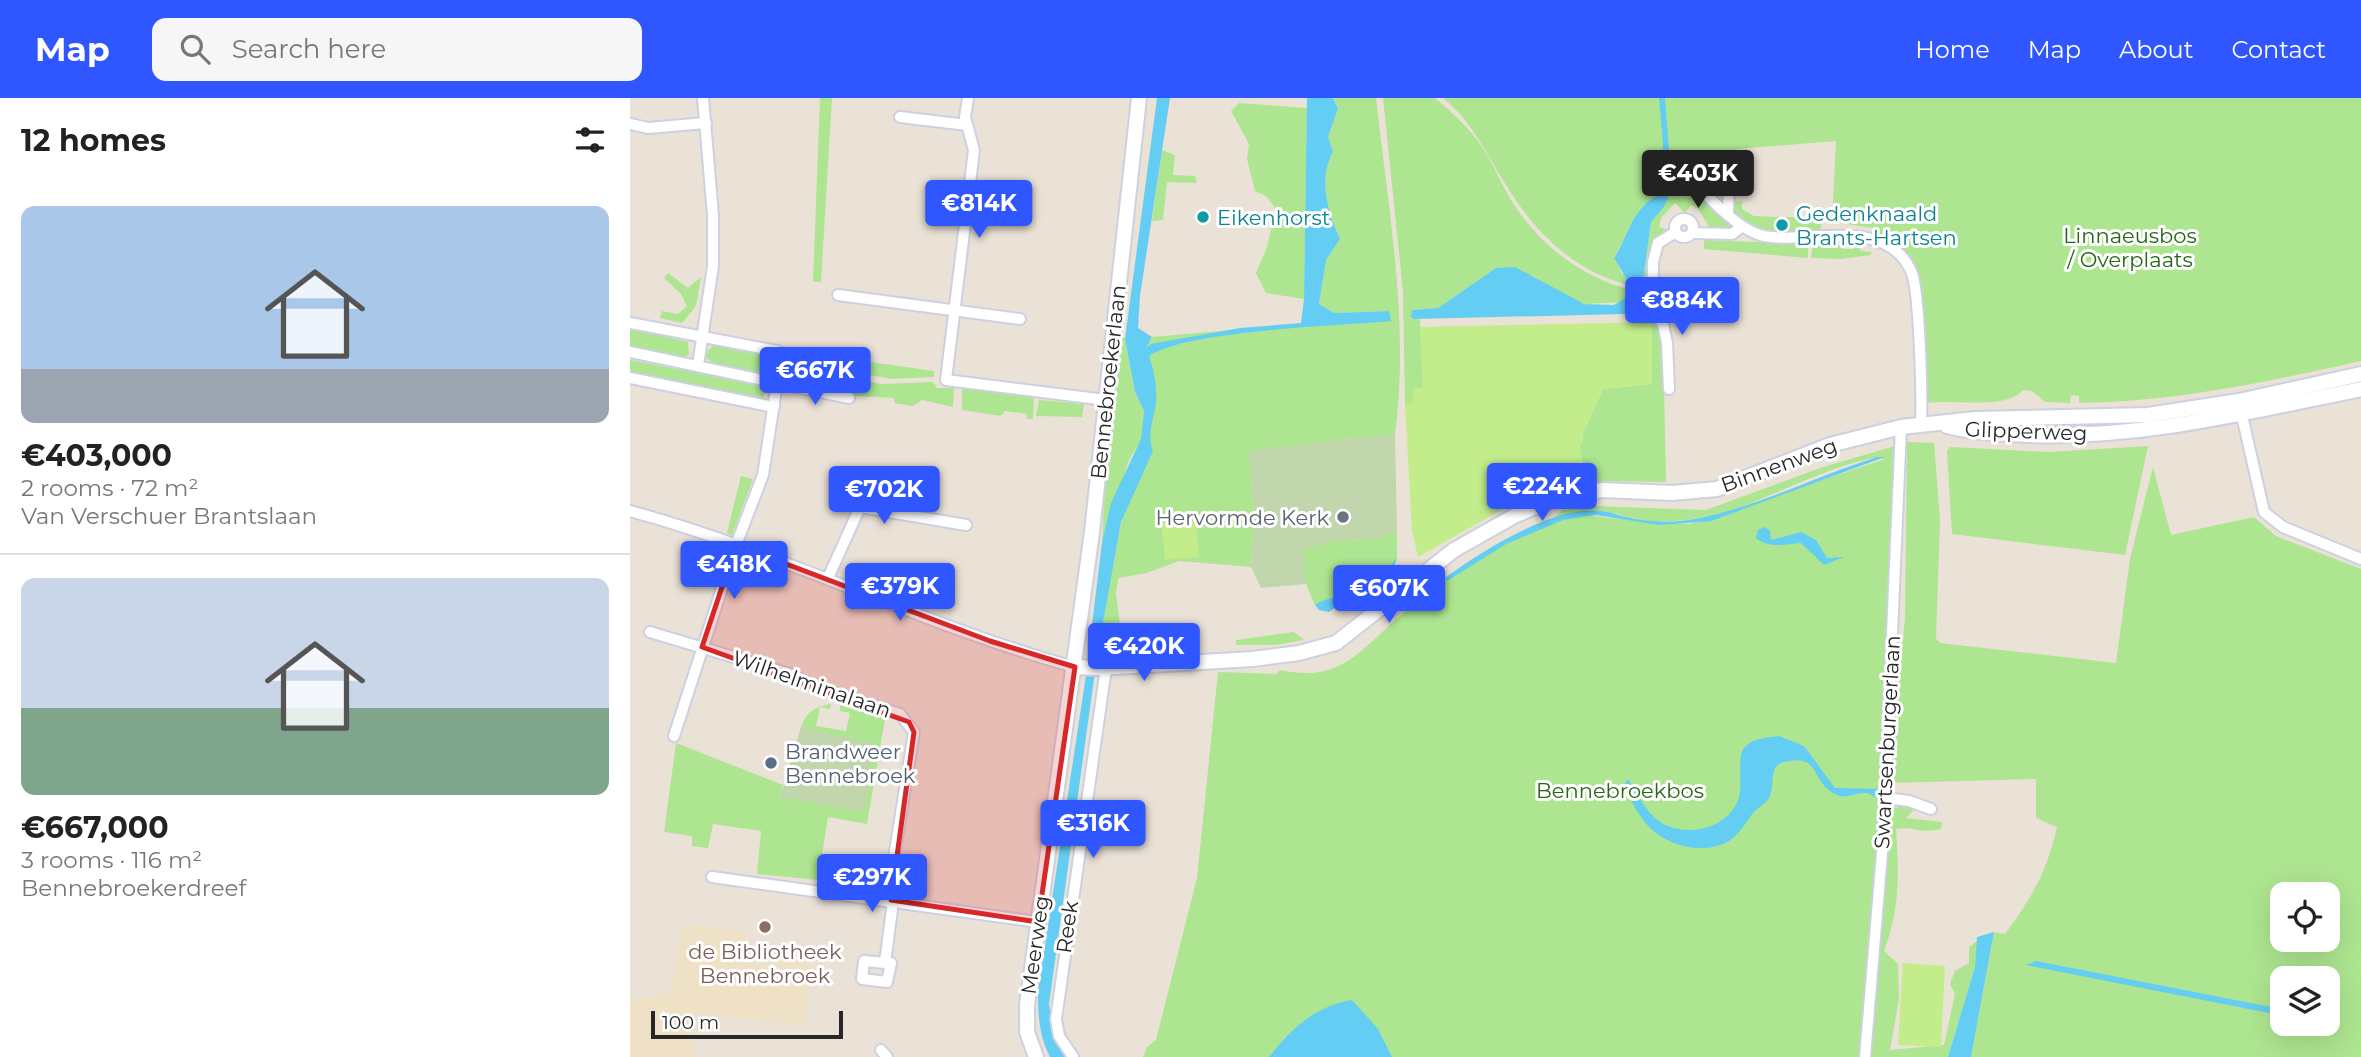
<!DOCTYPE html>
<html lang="en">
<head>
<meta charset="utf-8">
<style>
  :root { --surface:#fff; --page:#f6f6f6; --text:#222; --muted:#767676; --line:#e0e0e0; --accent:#3056ff }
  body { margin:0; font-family:Montserrat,sans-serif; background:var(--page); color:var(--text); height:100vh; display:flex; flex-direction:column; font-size:26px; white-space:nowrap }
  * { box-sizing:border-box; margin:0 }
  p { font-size:23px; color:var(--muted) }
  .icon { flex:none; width:38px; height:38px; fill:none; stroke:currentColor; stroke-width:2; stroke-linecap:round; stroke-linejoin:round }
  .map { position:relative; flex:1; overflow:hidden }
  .sheet { display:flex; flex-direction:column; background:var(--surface); width:630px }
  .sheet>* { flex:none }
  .tools { position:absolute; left:1640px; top:784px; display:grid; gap:14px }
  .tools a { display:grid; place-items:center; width:70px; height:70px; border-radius:14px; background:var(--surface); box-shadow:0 7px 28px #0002; font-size:35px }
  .scale { position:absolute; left:21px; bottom:18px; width:192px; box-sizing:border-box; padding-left:7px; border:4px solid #272727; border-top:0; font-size:19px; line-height:24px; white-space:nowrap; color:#272727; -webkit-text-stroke:5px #fff; paint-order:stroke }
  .price { position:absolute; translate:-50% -60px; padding:0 16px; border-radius:7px; background:var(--accent); color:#fff; font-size:23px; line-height:46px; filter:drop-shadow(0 2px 4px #0008) }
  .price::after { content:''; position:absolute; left:50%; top:42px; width:21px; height:16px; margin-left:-10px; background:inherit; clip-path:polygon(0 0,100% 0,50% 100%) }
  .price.on { background:#222; color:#fff }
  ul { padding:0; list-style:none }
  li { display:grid; align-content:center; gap:14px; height:371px; padding:0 21px }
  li+li { border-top:2px solid var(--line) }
  li span { display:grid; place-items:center; height:217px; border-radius:14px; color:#555 }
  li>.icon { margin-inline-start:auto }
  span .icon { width:126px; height:126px; fill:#fffc; stroke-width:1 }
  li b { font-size:30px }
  h2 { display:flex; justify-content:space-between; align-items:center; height:84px; padding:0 21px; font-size:30px }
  header { display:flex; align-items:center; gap:42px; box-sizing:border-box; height:98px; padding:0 35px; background:var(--accent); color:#fff }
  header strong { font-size:33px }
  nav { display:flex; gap:38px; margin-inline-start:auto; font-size:24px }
  .search { width:490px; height:63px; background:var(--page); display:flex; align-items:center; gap:18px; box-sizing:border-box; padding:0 24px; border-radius:14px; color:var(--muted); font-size:26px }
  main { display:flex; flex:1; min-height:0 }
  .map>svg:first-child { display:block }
  .education { fill:#eee1c5 }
  .green { fill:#ade590; fill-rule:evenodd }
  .cemetery { fill:#c1d6ad }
  .pitch { fill:#c3ed8b }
  .water { fill:#63cdf4 }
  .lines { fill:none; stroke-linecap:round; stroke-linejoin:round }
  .minor-casing { stroke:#cdd0e1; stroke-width:14 }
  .tertiary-casing { stroke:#cdd0e1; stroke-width:18 }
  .minor { stroke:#fff; stroke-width:10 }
  .tertiary { stroke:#fff; stroke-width:14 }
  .marked { fill:#d62828; fill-opacity:0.2; stroke:#d62828; stroke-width:5; stroke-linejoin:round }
  .culture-dot { fill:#0f9aa8; stroke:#fff; stroke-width:2.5 }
  .worship-dot { fill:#6b7280; stroke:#fff; stroke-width:2.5 }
  .service-dot { fill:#5c6f8a; stroke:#fff; stroke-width:2.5 }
  .education-dot { fill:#8d6e63; stroke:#fff; stroke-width:2.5 }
  .labels { text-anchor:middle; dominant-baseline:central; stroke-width:6; stroke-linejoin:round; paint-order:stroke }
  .culture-label { font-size:21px; fill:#0d838f; stroke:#fff; text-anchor:start }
  .park-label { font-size:21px; fill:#266615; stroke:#fff }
  .street-label { font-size:21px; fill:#272727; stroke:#fff }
  .worship-label { font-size:21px; fill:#5b616d; stroke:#fff; text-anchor:end }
  .service-label { font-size:21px; fill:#4e5e75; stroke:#fff; text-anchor:start }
  .education-label { font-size:21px; fill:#785e54; stroke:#fff }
</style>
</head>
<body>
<header>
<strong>Map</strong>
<div class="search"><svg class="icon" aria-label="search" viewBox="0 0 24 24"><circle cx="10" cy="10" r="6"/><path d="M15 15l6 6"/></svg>Search here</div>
<nav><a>Home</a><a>Map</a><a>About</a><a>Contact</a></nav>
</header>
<main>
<section class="sheet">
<h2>12 homes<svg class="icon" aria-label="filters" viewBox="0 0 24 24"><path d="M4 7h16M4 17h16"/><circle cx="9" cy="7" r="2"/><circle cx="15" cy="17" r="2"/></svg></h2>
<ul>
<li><span style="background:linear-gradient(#a9c7e8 75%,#9aa5b1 0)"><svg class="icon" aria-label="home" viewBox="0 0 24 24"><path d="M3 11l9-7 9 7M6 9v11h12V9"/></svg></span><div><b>€403,000</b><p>2 rooms · 72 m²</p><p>Van Verschuer Brantslaan</p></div></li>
<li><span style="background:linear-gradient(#c9d6e8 60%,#7fa58c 0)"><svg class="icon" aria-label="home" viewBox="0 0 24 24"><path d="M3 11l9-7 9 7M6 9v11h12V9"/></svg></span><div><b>€667,000</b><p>3 rooms · 116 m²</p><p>Bennebroekerdreef</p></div></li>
</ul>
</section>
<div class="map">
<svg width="1731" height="959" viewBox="0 0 1731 959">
  <rect width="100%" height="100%" fill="#ebe2d7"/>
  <polygon class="education" points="52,826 115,834 113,865 142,868 143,851 181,855 176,927 58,915 66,959 0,959 0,903 41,894"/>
  <g class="green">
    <polygon points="190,0 202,0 191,184 183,184"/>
    <path d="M 703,0 L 746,0 C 758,110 780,226 765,336 L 619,353 L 624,418 L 621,469 L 549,463 L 517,475 L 488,480 L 486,495 L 492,544 L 479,553 L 468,552 C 476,510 481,467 491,426 C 507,364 541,315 515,251 L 522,239 L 671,226 L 759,213 L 704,215 L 689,206 L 696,162 L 710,141 C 698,115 688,81 703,54 L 698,39 L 708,11 Z"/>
    <path d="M 753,0 L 805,0 C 826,18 845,35 859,60 C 868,77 876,95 887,111 C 917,155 962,185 1014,195 L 1024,219 L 1010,219 L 1009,203 L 954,206 L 934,198 L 903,178 L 866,170 L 808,210 L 782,212 L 783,221 L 790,221 L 793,290 L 783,306 L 775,306 L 773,194 Z"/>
    <path d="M 813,0 L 1731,0 L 1731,263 C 1637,284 1545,304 1449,305 L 1449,298 L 1441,297 L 1440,305 L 1415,304 L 1402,293 L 1393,292 C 1376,312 1324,301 1297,305 L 1284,165 L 1243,130 L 1202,124 L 1206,43 L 1107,51 L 1074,71 L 1065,83 L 1067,92 L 1110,134 L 1080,130 L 1068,111 L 1061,107 L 1055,115 L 1045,105 L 1031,120 L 1029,129 L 1036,131 L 1024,145 L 1017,186 L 1011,189 C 953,181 908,139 878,90 C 857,58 844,25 813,0 ZM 1033,46 L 1042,91 L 1034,109 L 1021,124 L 1013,182 L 992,176 L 984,159 C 1003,129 998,116 1031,94 Z"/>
    <polygon points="609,5 677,10 674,201 636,195 626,175 637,149 646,111 636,98 625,93 617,61 619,46 601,13"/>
    <polygon points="532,52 545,57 543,77 565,78 567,85 537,84 533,122 522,123"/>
    <polygon points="1112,103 1112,111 1124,118 1149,119 1147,134 1128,134 1104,118 1103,104"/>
    <polygon points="1156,119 1193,120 1190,132 1158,134"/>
    <polygon points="1074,142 1178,146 1178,160 1074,151"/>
    <polygon points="1225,144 1231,153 1241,154 1241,157 1211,161 1181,160 1183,145 1209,146 1213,151 1224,151"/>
    <polygon points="38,175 58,190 71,179 66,208 52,225 30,220 32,213 48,216 57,208 51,196 34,180"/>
    <polygon points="1022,224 1033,237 1036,384 975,383 931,390 928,383 954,374 949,346 952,344 953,335 973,291 1022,286"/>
    <polygon points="0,231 58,244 59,257 53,259 0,250"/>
    <polygon points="490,233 495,241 505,294 514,313 511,342 499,362 472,445 478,328"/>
    <polygon points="84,247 135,257 140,264 140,273 133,276 84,266 76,260 78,252"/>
    <polygon points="184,256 304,273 304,279 261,281 220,273 212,274 195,285 197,275 165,277 165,285 161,283 165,261"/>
    <polygon points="0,262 131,287 136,289 133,301 0,273"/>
    <polygon points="220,280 251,286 303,284 307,290 324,290 323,309 292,302 283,308 264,305 264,300 224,298 216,288 205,285 210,281"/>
    <polygon points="332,289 404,299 403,321 397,321 397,316 375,313 371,318 332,312"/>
    <polygon points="409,302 454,306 452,319 406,318"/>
    <path d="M 1277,344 L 1304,345 L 1310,423 L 1306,541 L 1311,545 L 1486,565 L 1500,461 L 1523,369 L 1541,437 L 1624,419 L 1646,438 L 1731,471 L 1731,959 L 1341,959 L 1364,834 L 1375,836 C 1402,799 1417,774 1427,729 L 1406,720 L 1406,681 L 1260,685 L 1275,520 ZM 1652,796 L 1698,796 L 1698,842 L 1652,842 ZM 1652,880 L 1698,880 L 1698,926 L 1652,926 Z"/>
    <path d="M 1265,348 L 1257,706 L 1266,710 L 1278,706 L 1288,707 L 1276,720 L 1312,724 L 1311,731 C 1290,736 1283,728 1266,731 C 1269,777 1270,810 1254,853 L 1268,866 L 1269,901 L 1260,952 L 1314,947 L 1325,896 L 1320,886 L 1325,873 L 1339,865 L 1339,849 L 1347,843 L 1345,869 L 1318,959 L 513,959 L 517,949 L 526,942 L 567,780 L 588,574 L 646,576 L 650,572 C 664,575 684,577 698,572 C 726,564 748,536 770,518 C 815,479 914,405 977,420 L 1060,426 L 1255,361 C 1226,354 1133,404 1098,413 C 1072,420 1046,425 1019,423 C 1003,422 988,415 972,413 C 954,410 936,418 919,423 L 933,412 L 963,408 L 1076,412 L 1190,370 Z"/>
    <polygon points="1518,348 1495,457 1322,436 1317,353 1320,349 1419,354"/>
    <polygon points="111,378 123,381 102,437 97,435"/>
    <polygon points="767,433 767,459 759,479 749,488 729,495 712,495 685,507 676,486 672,451 710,442 742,441"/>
    <polygon points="664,534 674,542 645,547 606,547 606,542"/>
    <path d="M 201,606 L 200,611 L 190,609 L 186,628 L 216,633 L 220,615 L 210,613 L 210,607 L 255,621 L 237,726 L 198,719 L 188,782 L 127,776 L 131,733 L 83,726 L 78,750 L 62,748 L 62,738 L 34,734 L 46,645 L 153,687 L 150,698 L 244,646 L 171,629 C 177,614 184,609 201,606 Z"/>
  </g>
  <g class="cemetery">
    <polygon points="765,336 767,433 742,441 710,442 673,451 676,486 631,490 621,469 624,418 619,353"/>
    <polygon points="171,629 244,645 236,706 230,713 150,699"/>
  </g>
  <g class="pitch">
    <polygon points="1022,224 1022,286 973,291 953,335 953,345 949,346 954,375 910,390 788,459 782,433 775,306 783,305 783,291 793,290 790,229"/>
    <polygon points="566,422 569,459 535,462 531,425"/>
    <polygon points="1273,865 1315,868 1311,949 1268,947"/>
  </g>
  <g class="water">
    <path d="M 527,0 L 540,0 L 510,198 L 508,230 L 522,239 L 516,250 L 521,246 L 610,230 L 671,225 L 674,201 L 677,0 L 703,0 L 708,11 L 698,39 L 703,54 C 688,81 698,115 710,141 L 696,162 L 689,206 L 704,215 L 759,213 L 761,223 C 708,228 557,232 519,258 C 524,272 527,288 526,303 C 525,320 516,335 523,353 L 491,424 L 468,552 L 419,906 L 424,936 L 435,959 L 420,959 C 409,938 408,917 408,894 L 455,584 L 472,445 L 481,405 L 511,341 L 514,313 L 505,294 L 495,241 Z"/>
    <path d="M 1029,0 L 1035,0 L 1042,91 L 1034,109 L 1021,124 L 1013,182 L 1009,185 L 997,182 L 984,160 C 1003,129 998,116 1031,94 L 1033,46 Z"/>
    <polygon points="885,169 954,206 984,207 1001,196 1007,198 1010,209 1001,216 995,216 783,221 781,218 782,212 808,210 866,170"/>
    <path d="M 1247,359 L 1255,359 L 1081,423 L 1029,427 L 966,417 L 933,422 L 876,446 L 817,483 L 815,480 C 852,453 922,408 970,413 C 978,413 987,417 996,419 C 1020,425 1046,425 1070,420 C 1131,407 1187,378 1247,359 Z"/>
    <path d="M 1135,429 L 1140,433 L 1141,442 L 1171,434 L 1186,442 L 1197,460 L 1214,459 L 1194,467 L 1171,445 C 1154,446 1141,451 1126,440 L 1128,432 Z"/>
    <path d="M 767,459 L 759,483 L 741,499 L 717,500 L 699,514 L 689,512 L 685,507 C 703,494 733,501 750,487 C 760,479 759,468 767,459 Z"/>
    <path d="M 1149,638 L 1174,648 L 1205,690 L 1248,691 L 1247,700 C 1241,698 1240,694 1233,695 C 1220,696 1215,702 1203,695 C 1180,681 1190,655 1154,664 C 1137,668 1146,688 1139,700 C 1135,706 1132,707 1127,711 C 1120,716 1112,735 1099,743 C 1074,757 1040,749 1020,730 C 1009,719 1001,702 993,689 L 998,681 C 1006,692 1012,707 1022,717 C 1044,742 1096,735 1108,702 C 1114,687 1106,660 1114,650 C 1122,640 1137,640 1149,638 Z"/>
    <polygon points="1364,834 1341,959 1318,959 1345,869 1347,839"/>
    <polygon points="1406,863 1641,909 1649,917 1396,867"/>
    <path d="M 722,902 L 748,931 L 762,959 L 639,959 C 661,931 685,908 722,902 Z"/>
  </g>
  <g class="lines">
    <g class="minor-casing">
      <g id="minor">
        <polyline points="338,0 335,19 344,52 316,282 476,302"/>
        <polyline points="270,19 337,27"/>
        <polyline points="0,26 18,30 76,25"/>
        <path d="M 1098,114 L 1099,85 L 1092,75 L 1081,73 L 1071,80 L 1071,90 C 1084,106 1113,134 1134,138 C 1178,147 1256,117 1281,173 C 1290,192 1292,300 1291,327"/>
        <circle cx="1054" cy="130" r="9"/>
        <polyline points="1062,135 1102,136 1111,129"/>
        <polyline points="208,197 390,221"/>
        <polyline points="0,225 147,253 147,285 0,254"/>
        <polyline points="68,267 83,168 83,117 73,0"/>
        <polyline points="0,280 144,309"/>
        <polyline points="1039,291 1037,245 1033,226 1022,210 1023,164 1028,145 1046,134"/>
        <polyline points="1610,309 1634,414 1653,429 1731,461"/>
        <path d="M 0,413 C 152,454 293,528 445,569"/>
        <polyline points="198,480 230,409 336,427"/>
        <polyline points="20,534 160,576 190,591 270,616 284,634 262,772 262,811 255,865 234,863 232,881 257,884 261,865 255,865"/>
        <polyline points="44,638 106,447 133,377 147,285 219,300"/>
        <polyline points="1255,700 1279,703 1301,711"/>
        <polyline points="82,779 408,824"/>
        <polyline points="251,952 257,959"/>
        <polyline points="443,959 429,938 426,921 476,570"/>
        <polyline points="1235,959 1253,743 1271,329"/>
      </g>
    </g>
    <g class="tertiary-casing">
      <g id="tertiary">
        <path d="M 1317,328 C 1343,335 1369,335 1397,337 C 1513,341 1618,314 1731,291"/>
        <polyline points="445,569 468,570 623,561 669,555 706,545 824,452 886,417 922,402 972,392 1042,395 1087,391 1200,347 1271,329 1345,321 1518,317 1609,303 1731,276"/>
        <polyline points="406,959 397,934 397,907 462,434 509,0"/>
      </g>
    </g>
    <use href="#minor" class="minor"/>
    <use href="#tertiary" class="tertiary"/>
  </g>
  <path class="marked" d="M 106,447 L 360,543 L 445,569 L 408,824 L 261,802 L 284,634 L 279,624 L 72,549 Z"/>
  <g class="culture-dot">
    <circle cx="573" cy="119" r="7"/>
    <circle cx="1152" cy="127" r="7"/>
  </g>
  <circle class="worship-dot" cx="713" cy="419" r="7"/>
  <circle class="service-dot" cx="141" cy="665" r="7"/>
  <circle class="education-dot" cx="135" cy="829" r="7"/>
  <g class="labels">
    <g class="culture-label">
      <text x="1166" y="115">Gedenknaald<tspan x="1166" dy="24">Brants-Hartsen</tspan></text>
      <text x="587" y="119">Eikenhorst</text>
    </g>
    <g class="park-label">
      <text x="1500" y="137">Linnaeusbos<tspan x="1500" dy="24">/ Overplaats</tspan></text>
      <text x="990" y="692">Bennebroekbos</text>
    </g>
    <g class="street-label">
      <text transform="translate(478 284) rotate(-84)">Bennebroekerlaan</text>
      <text transform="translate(1396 333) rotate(2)">Glipperweg</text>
      <text transform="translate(1149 367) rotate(-20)">Binnenweg</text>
      <text transform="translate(182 586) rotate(19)">Wilhelminalaan</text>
      <text transform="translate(1257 644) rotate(-87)">Swartsenburgerlaan</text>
      <text transform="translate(437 829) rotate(-82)">Reek</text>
      <text transform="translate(405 847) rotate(-82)">Meerweg</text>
    </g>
    <g class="worship-label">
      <text x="699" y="419">Hervormde Kerk</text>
    </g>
    <g class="service-label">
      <text x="155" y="653">Brandweer<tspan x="155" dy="24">Bennebroek</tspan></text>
    </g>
    <g class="education-label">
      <text x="135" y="853">de Bibliotheek<tspan x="135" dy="24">Bennebroek</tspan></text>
    </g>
  </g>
</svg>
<div class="tools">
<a><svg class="icon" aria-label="locate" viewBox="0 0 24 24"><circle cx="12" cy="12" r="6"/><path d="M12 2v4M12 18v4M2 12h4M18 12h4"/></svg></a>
<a><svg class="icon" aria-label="layers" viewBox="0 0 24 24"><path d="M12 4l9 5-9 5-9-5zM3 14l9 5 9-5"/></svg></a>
</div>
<div class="scale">100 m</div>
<b class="price on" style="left:1068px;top:112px">€403K</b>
<b class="price" style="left:349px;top:142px">€814K</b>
<b class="price" style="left:1052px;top:239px">€884K</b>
<b class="price" style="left:185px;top:309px">€667K</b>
<b class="price" style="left:912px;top:425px">€224K</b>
<b class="price" style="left:254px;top:428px">€702K</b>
<b class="price" style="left:104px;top:503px">€418K</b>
<b class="price" style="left:270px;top:525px">€379K</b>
<b class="price" style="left:759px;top:527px">€607K</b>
<b class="price" style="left:514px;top:585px">€420K</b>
<b class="price" style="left:463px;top:762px">€316K</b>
<b class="price" style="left:242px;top:816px">€297K</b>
</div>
</main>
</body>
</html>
